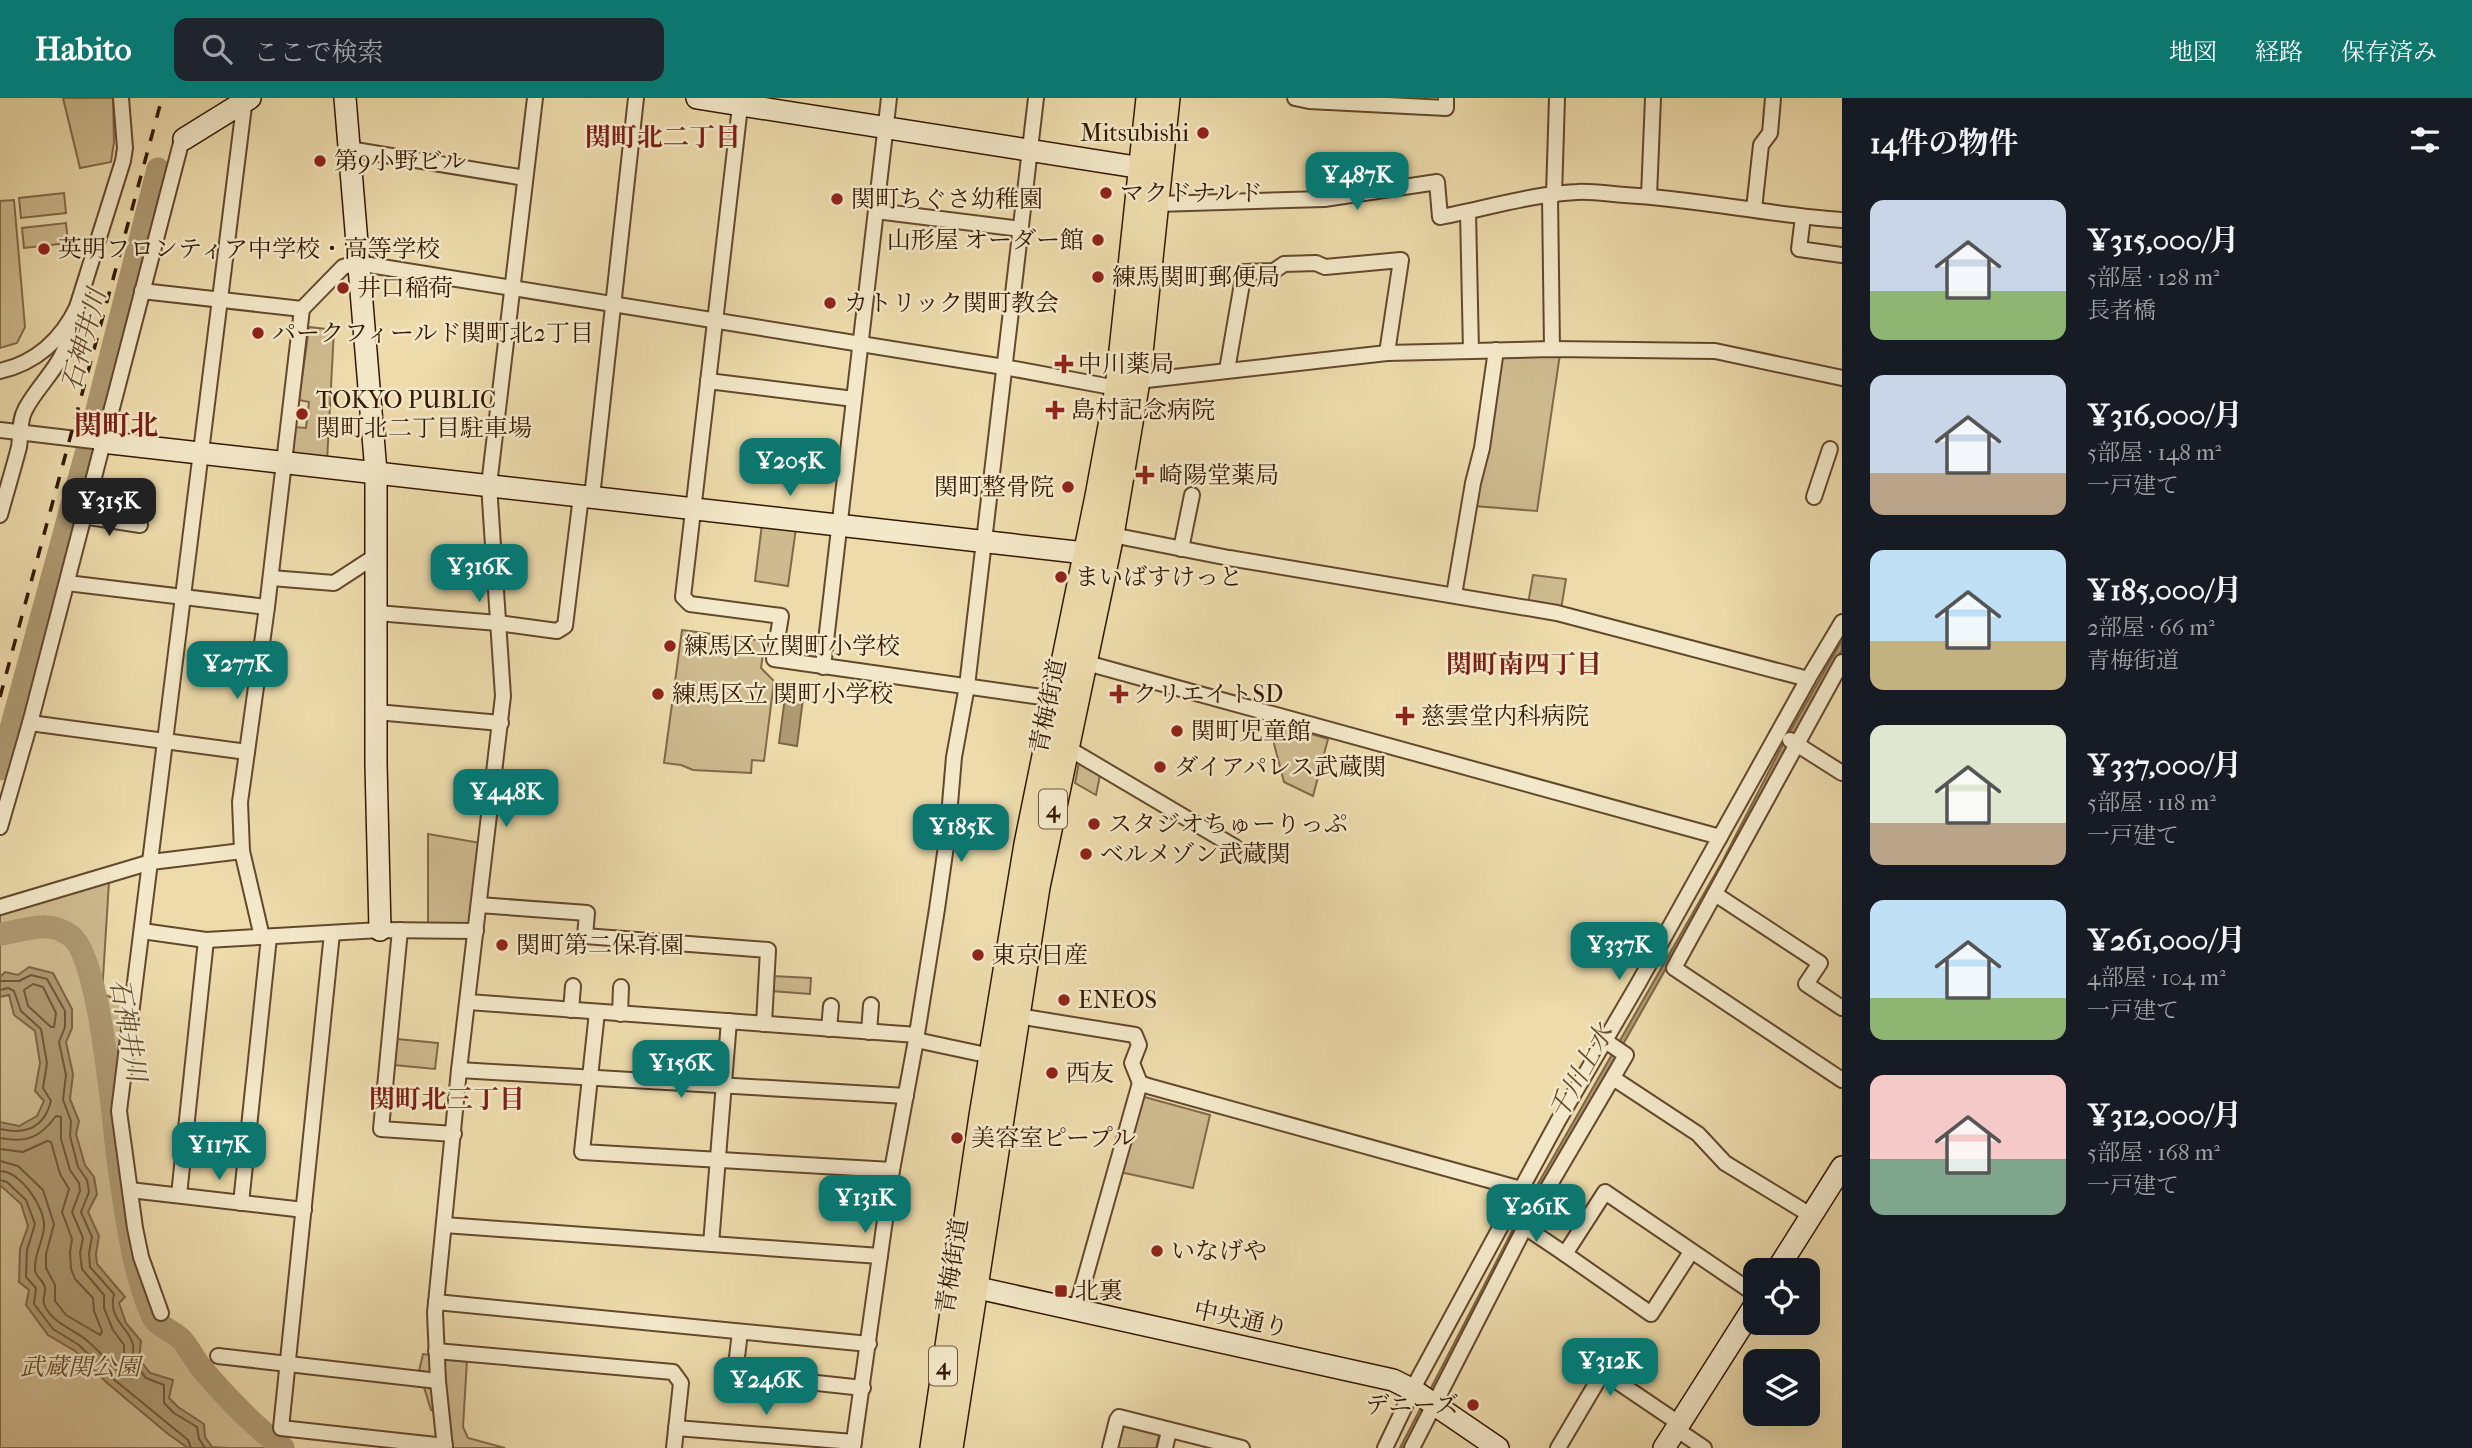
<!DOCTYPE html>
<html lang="ja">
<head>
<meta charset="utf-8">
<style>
  :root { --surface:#171b24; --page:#20242c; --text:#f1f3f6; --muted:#9ea1a6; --accent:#0f766e }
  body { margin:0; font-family:"IM FELL French Canon","Noto Serif JP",serif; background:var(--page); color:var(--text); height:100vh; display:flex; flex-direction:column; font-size:26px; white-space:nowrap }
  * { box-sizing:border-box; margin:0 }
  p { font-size:23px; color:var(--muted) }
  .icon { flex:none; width:38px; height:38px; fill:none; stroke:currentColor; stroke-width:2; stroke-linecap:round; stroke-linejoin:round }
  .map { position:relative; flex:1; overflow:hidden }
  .sheet { display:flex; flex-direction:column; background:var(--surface); width:630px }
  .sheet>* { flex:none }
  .tools { position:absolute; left:1743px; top:1160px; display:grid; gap:14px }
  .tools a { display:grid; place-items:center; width:77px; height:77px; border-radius:14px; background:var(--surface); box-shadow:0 7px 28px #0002; font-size:35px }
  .price { position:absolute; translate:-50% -60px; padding:0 16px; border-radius:14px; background:var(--accent); color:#fff; font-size:23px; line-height:46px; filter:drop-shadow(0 2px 4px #0008) }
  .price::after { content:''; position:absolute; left:50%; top:42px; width:21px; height:16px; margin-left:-10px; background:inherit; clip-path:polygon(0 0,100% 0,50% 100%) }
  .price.active { background:#222; color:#fff }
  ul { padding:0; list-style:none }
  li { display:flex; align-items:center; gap:21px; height:175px; padding:0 28px }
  li span { display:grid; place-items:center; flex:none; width:196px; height:140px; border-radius:14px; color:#555 }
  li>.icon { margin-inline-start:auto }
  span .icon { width:84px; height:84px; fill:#fffc; stroke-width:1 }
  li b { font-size:30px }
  h2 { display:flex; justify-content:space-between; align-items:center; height:84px; padding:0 28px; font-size:30px }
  header { display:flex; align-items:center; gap:42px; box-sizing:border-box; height:98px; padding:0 35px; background:var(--accent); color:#fff }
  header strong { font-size:33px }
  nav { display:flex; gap:38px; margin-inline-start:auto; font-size:24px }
  .search { width:490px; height:63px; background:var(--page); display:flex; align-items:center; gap:18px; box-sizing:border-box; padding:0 24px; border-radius:14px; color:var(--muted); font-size:26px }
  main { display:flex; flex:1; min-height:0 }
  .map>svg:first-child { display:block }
  .green { fill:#ceba8f; stroke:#826948; stroke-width:2 }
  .water { fill:#ae9972; stroke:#7e6545; stroke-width:2 }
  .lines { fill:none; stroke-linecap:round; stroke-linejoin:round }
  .shore { stroke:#72583a; stroke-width:2 }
  .river { stroke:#ae9972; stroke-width:23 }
  .street-casing { stroke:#63492c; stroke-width:18 }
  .secondary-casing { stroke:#351801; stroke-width:24 }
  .primary-casing { stroke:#351801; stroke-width:26 }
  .street { stroke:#f3e8c9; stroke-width:14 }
  .secondary { stroke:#f3e8c9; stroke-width:21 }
  .primary { stroke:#eddbac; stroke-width:23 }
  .rail { stroke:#351801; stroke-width:3.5; stroke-dasharray:12 12; stroke-linecap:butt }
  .poi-dot { fill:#8f2418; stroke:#f3e8c9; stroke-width:2.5 }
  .labels { text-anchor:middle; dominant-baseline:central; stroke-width:5; stroke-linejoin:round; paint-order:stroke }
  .shield { fill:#f3e8c9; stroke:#6e563d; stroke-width:2 }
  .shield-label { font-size:23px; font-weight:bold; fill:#351801 }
  .poi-label { font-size:24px; fill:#351801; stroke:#f3e8c9; text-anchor:start }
  .street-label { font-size:24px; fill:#351801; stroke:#f3e8c9 }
  .park-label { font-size:24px; font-style:italic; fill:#63492c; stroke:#f3e8c9 }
  .neighbourhood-label { font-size:26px; font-weight:bold; fill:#7a1f14; stroke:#f3e8c9 }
  .water-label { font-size:26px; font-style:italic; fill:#654c2e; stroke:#f3e8c9 }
  .quarter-label { font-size:28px; font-weight:bold; fill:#7a1f14; stroke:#f3e8c9 }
</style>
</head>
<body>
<header>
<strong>Habito</strong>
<div class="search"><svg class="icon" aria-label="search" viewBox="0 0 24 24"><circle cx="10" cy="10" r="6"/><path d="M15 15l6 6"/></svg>ここで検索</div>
<nav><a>地図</a><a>経路</a><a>保存済み</a></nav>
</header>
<main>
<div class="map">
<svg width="1842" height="1350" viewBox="0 0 1842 1350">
  <rect width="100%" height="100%" fill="#eddbac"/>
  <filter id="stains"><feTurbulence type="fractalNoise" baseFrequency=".00286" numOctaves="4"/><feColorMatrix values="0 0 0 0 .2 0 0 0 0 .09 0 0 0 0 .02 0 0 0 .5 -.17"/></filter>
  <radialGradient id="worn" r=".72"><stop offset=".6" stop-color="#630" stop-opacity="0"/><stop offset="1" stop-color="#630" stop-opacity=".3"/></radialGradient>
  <g class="green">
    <polygon points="63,0 113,0 114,44 111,64 80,70"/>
    <polygon points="64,95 66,115 21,120 19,100"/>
    <polygon points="14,102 25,229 17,245 0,250 0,103"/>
    <polygon points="66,125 68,145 24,150 22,130"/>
    <polygon points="309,229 334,232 327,363 295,359 293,353 295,329 306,330 309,304 299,302"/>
    <polygon points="1560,256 1537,413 1474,408 1500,257"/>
    <polygon points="762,426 796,430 788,488 755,483"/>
    <polygon points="1533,477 1566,481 1561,511 1528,506"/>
    <polygon points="682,532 765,543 761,570 774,583 764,663 752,662 751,675 693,672 681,667 664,665"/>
    <polygon points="1268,623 1328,641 1313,698 1284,684"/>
    <polygon points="1079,664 1100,677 1096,697 1075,685"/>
    <polygon points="428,736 481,745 471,828 428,828"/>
    <polygon points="95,784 96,788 109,784 102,896 125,904 108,1022 115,1077 132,1169 154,1228 178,1245 194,1267 275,1350 0,1350 0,816"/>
    <polygon points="772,878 811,880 810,896 771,893"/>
    <polygon points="397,941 438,945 435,971 394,967"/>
    <polygon points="1141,998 1210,1017 1193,1090 1120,1074"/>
    <polygon points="423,1256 467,1262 463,1329 468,1340 505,1350 451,1350 447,1317 431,1312 419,1273"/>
    <polygon points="1125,1327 1157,1334 1159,1338 1156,1350 1114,1350 1119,1331"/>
  </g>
  <g class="water">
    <polygon points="1842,542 1842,552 1789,645 1732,754 1528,1114 1405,1350 1400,1350 1523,1112 1722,764 1784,644"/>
    <polygon points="785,599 803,601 797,648 779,645"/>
    <polygon points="29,869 53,875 72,911 72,930 66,944 73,976 70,1001 79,1023 76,1036 85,1067 94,1079 97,1096 88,1114 99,1138 96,1156 97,1166 125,1199 119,1205 126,1225 141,1243 139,1261 150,1275 173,1282 169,1300 178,1309 204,1326 205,1339 212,1349 227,1350 188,1350 168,1336 106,1284 75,1253 48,1237 26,1207 29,1192 19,1184 20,1151 28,1128 21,1106 0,1087 0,1024 19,1028 37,1018 44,1003 35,993 40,965 35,933 14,917 9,897 0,899 0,879 5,874 18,877"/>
  </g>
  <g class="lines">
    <g class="shore">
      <path d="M 0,883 L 19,883 L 31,877 L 47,881 L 65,913 L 65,929 L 59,944 L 66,977 L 63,1002 L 71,1023 L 70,1038 L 78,1069 L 87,1082 L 89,1094 L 81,1114 L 92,1139 L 89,1155 L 90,1169 L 114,1196 C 107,1222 131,1231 133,1247 C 134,1253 132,1258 133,1264 L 146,1280 L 164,1287 L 164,1305 L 174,1315 L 197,1329 L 199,1341 L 205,1350"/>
      <polygon points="33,886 43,889 56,915 54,929 51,929 28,908 24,892"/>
      <path d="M 0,892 L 8,890 L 14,893 L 21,913 L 41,931 L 47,965 L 43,990 L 51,1003 C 44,1030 25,1037 0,1031"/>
      <path d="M 0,1040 C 26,1045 40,1040 56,1018 L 61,1019 L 61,1041 L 70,1072 L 79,1085 L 80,1093 L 72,1114 L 83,1140 L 80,1155 L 82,1171 L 104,1197 L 104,1210 L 113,1232 L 124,1247 L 124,1264 L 129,1274 L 128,1278 L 124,1278 C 110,1267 99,1252 85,1241 C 71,1230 51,1224 44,1206 C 42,1201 46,1195 45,1190 C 44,1182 36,1180 35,1172 C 34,1156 43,1144 44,1129 C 45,1109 21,1074 0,1073"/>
      <polyline points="0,1051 23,1054 47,1043 51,1044 60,1076 69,1091 62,1114 72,1141 70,1154 71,1171 75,1181 93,1200 94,1213 102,1233 100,1237 66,1217 55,1203 55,1187 46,1170 46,1156 54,1126 43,1092 18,1068 0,1063"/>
      <polyline points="0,1082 7,1084 26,1102 35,1126 27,1152 26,1179 36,1190 34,1206 53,1231 79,1247 111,1279 188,1342 191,1350"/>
    </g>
    <g class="river">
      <polyline points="0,671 85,359 158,71"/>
      <path d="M 0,836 C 25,833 48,820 71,838 C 101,860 113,1026 119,1069 C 126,1116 133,1176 153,1219 C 158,1229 174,1233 182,1242 C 190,1251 195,1263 203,1272 C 227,1300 254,1328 283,1350"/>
    </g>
    <g class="street-casing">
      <g id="street">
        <polyline points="741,0 683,499 690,506 781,518 774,561 1056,601"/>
        <polyline points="1295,0 1309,3 1446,10 1446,0"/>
        <polyline points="349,51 525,80"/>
        <polyline points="1550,97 1552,251"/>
        <polyline points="1554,97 1557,0"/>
        <polyline points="1649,98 1653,0"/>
        <path d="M 1157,106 L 1324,101 L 1437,84 L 1440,119 C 1484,111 1532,96 1577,94 C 1592,93 1609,96 1625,97 C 1698,101 1769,117 1842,122"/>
        <polyline points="1754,111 1761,47 1770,35 1773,0"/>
        <polyline points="876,113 1021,131"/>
        <polyline points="1468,114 1471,253"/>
        <polyline points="1803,119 1799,151 1842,157"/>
        <polyline points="142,193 302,211"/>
        <polyline points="1227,272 1244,174 1274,173 1284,166 1316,165 1325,169 1401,162 1387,255"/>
        <path d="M 0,273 C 36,265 62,241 77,209 L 123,63 L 125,50 L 121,0"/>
        <polyline points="708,283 854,301"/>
        <polyline points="1138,283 1387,255 1552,251 1715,253 1842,280"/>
        <polyline points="0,332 102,344"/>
        <polyline points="592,399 636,0"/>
        <polyline points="1814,399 1830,351"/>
        <path d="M 0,417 C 6,395 13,372 19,349 C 21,337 19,323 25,312 C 38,285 72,260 68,228"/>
        <polyline points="83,418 140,427"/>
        <polyline points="1112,437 1229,460 1557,515 1808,581"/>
        <polyline points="1181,451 1192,397"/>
        <polyline points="271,480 334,485 377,457"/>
        <polyline points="67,485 267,509"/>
        <polyline points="1454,497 1473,385 1482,350 1496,252"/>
        <polyline points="377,515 498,525 557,533 565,528 581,398"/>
        <polyline points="1083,564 1720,739"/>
        <polyline points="1842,564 1674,870 1842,982"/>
        <polyline points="823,569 889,0"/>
        <polyline points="376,614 501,625"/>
        <polyline points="30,625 247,654 267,509 302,211 343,169 357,165 1004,269 1117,290"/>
        <polyline points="1790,642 1842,675"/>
        <polyline points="1066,649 1235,749"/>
        <polyline points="247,654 240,704 242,753 262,839"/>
        <polyline points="0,729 30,625 181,45 184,41"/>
        <polyline points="1715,796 1820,865 1806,886 1842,910"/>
        <polyline points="479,807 587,815 585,838 768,852 764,926"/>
        <polyline points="0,809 151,764 242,753"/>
        <polyline points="400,832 381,1031 454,1036"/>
        <polyline points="142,833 206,842 380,832 476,833"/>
        <polyline points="332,835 281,1330 445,1348"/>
        <polyline points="468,904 917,937"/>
        <polyline points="571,912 573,888"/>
        <polyline points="597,914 582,1054 892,1072"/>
        <polyline points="620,916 621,889"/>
        <polyline points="1018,918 1135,937 1139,947 1132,965 1140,985 1148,988 1521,1091"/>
        <polyline points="829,931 831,908"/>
        <polyline points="869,934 871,907"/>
        <polyline points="916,942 991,958"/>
        <polyline points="459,972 906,998"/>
        <polyline points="1613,980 1698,1036 1725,1065 1812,1118"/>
        <polyline points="130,1092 304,1112"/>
        <polyline points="179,1097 206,842"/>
        <polyline points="241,1105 269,839"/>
        <polyline points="444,1127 880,1158"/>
        <polyline points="1525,1129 1565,1156 1605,1094 1755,1196"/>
        <polyline points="711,1146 729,923"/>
        <polyline points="1565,1156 1651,1216 1691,1154"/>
        <polyline points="436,1204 869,1246"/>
        <polyline points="1076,1212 1140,985"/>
        <polyline points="161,1215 141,1159 135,1130 119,1013 245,0"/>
        <polyline points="740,1234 735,1276 863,1290"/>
        <polyline points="436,1253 673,1274 681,1285 674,1350"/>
        <polyline points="218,1258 438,1283"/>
        <polyline points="676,1330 854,1344"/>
        <polyline points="1676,1331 1704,1350"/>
        <polyline points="445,1350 438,1283 435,1215 459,972 503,598 489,387 535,0"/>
        <polyline points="853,1350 892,1072 916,942 937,811 947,741 954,659 967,588 1036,0"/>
        <polyline points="1110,1350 1117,1322 1119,1319 1242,1350"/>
        <polyline points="1165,1350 1169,1333"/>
        <polyline points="1385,1350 1418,1281 1558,1023 1638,886 1808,581 1842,524"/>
        <polyline points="1412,1350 1525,1129 1626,957 1604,942"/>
        <polyline points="1558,1350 1603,1274 1680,1326"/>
      </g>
    </g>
    <g class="secondary-casing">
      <g id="secondary">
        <polyline points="345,0 376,374 376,666 380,832"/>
        <polyline points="697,0 1155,72"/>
        <polyline points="184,41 250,0"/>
        <polyline points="102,344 1085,455 1099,446"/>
        <polyline points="1777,1172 1842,1069"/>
        <polyline points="960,1186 1393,1282 1413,1292 1498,1350"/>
        <polyline points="1664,1350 1755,1207"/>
      </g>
    </g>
    <g class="primary-casing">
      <g id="primary">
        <polyline points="932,1350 981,1018 1026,746 1097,398 1117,290 1148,0"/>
        <polyline points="951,1350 1038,789 1112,437 1138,283 1168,0"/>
      </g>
    </g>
    <use href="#street" class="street"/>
    <use href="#secondary" class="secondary"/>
    <use href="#primary" class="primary"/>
    <polyline class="rail" points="0,599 162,0"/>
  </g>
  <g class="poi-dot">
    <circle cx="1203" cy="35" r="7"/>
    <circle cx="320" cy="63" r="7"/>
    <circle cx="1106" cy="95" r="7"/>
    <circle cx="837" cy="101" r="7"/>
    <circle cx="1098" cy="142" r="7"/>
    <circle cx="44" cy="151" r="7"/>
    <circle cx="1098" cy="179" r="7"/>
    <circle cx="343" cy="190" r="7"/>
    <circle cx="830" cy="205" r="7"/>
    <circle cx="258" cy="235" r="7"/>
    <path d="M1060.5 255.5h7v7h7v7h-7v7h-7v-7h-7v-7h7z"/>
    <path d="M1051.5 301.5h7v7h7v7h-7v7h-7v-7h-7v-7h7z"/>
    <circle cx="302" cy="316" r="7"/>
    <path d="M1141.5 366.5h7v7h7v7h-7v7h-7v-7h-7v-7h7z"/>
    <circle cx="1068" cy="389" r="7"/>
    <circle cx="1061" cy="479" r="7"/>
    <circle cx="670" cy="548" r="7"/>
    <circle cx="658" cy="596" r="7"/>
    <path d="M1115.5 585.5h7v7h7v7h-7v7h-7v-7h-7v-7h7z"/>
    <path d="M1401.5 607.5h7v7h7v7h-7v7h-7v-7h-7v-7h7z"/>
    <circle cx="1177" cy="633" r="7"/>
    <circle cx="1160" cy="669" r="7"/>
    <circle cx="1094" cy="726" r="7"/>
    <circle cx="1086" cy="756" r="7"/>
    <circle cx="502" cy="847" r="7"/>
    <circle cx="978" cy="857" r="7"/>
    <circle cx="1064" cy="902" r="7"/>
    <circle cx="1052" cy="975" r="7"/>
    <circle cx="957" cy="1040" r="7"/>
    <circle cx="1157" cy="1153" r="7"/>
    <rect x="1054" y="1186" width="14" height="14" rx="3.5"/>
    <circle cx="1473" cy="1307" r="7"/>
  </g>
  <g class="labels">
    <g class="shield">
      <rect x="1039" y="691.5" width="28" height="39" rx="5"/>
      <rect x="929" y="1248.5" width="28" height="39" rx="5"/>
    </g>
    <g class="shield-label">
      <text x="1053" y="711">4</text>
      <text x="943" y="1268">4</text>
    </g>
    <g class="poi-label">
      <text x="1189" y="35" text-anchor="end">Mitsubishi</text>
      <text x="334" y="63">第9小野ビル</text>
      <text x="1120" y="95">マクドナルド</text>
      <text x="851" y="101">関町ちぐさ幼稚園</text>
      <text x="1084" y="142" text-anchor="end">山形屋 オーダー館</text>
      <text x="58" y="151">英明フロンティア中学校・高等学校</text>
      <text x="1112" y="179">練馬関町郵便局</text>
      <text x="357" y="190">井口稲荷</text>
      <text x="844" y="205">カトリック関町教会</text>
      <text x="272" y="235">パークフィールド関町北2丁目</text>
      <text x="1078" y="266">中川薬局</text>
      <text x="316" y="302">TOKYO PUBLIC<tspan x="316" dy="28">関町北二丁目駐車場</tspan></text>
      <text x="1071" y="312">島村記念病院</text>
      <text x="1159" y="377">崎陽堂薬局</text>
      <text x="1054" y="389" text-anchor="end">関町整骨院</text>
      <text x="1075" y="479">まいばすけっと</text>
      <text x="684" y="548">練馬区立関町小学校</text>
      <text x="672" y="596">練馬区立 関町小学校</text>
      <text x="1133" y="596">クリエイトSD</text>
      <text x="1421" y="618">慈雲堂内科病院</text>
      <text x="1191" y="633">関町児童館</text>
      <text x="1174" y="669">ダイアパレス武蔵関</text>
      <text x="1108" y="726">スタジオちゅーりっぷ</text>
      <text x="1100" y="756">ベルメゾン武蔵関</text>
      <text x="516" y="847">関町第二保育園</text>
      <text x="992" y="857">東京日産</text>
      <text x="1078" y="902">ENEOS</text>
      <text x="1066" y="975">西友</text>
      <text x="971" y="1040">美容室ピープル</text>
      <text x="1171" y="1153">いなげや</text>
      <text x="1075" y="1193">北裏</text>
      <text x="1459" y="1307" text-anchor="end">デニーズ</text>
    </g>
    <g class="street-label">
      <text transform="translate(1048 608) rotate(-78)">青梅街道</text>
      <text transform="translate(952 1168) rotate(-81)">青梅街道</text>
      <text transform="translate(1241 1221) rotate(12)">中央通り</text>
    </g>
    <g class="park-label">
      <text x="80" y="1269">武蔵関公園</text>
    </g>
    <g class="neighbourhood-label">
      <text x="663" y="39">関町北二丁目</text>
      <text x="1524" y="566">関町南四丁目</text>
      <text x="447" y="1001">関町北三丁目</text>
    </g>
    <g class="water-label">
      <text transform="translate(84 242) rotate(-75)">石神井川</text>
      <text transform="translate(128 932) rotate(80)">石神井川</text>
      <text transform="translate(1581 974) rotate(-61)">千川上水</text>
    </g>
    <g class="quarter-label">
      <text x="116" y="327">関町北</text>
    </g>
  </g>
  <rect width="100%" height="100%" filter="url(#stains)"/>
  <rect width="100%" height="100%" fill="url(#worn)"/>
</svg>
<div class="tools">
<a><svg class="icon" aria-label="locate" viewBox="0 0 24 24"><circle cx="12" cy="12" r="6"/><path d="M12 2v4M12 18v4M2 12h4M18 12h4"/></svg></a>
<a><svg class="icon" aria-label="layers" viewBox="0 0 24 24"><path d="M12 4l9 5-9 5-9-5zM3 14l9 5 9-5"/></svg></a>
</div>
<b class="price" style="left:1357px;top:114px">¥487K</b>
<b class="price" style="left:790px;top:400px">¥205K</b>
<b class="price active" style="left:109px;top:440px">¥315K</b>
<b class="price" style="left:479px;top:506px">¥316K</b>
<b class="price" style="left:237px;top:603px">¥277K</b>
<b class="price" style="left:506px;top:731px">¥448K</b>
<b class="price" style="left:961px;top:766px">¥185K</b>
<b class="price" style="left:1619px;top:884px">¥337K</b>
<b class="price" style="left:681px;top:1002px">¥156K</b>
<b class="price" style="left:219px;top:1084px">¥117K</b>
<b class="price" style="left:865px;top:1137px">¥131K</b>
<b class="price" style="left:1536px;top:1146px">¥261K</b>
<b class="price" style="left:1610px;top:1300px">¥312K</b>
<b class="price" style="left:766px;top:1319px">¥246K</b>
</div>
<section class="sheet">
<h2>14件の物件<svg class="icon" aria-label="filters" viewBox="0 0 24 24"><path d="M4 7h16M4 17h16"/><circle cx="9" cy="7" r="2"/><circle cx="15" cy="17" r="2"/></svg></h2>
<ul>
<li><span style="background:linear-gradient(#c9d6e8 65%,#8fb573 0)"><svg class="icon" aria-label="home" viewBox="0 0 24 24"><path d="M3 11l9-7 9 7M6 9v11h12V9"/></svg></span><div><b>¥315,000/月</b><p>5部屋 · 128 m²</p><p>長者橋</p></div></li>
<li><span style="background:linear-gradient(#c9d6e8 70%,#b9a48a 0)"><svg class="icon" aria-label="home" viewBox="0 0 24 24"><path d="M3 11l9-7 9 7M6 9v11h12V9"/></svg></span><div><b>¥316,000/月</b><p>5部屋 · 148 m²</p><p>一戸建て</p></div></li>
<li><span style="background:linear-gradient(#bfe0f5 65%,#c2b280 0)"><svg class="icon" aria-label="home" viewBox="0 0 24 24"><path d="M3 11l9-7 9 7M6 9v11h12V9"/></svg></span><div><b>¥185,000/月</b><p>2部屋 · 66 m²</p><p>青梅街道</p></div></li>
<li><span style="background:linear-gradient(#dfe7d0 70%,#b9a48a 0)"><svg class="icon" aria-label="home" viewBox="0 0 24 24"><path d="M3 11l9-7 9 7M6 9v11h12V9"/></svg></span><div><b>¥337,000/月</b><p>5部屋 · 118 m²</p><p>一戸建て</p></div></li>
<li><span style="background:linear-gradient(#bfe0f5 70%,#8fb573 0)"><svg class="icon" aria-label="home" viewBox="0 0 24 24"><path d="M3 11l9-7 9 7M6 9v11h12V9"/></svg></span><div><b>¥261,000/月</b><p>4部屋 · 104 m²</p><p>一戸建て</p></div></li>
<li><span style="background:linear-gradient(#f6c9c9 60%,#7fa58c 0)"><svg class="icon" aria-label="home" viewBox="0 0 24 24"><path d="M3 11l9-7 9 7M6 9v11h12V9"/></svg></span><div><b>¥312,000/月</b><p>5部屋 · 168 m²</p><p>一戸建て</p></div></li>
</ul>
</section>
</main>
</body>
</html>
